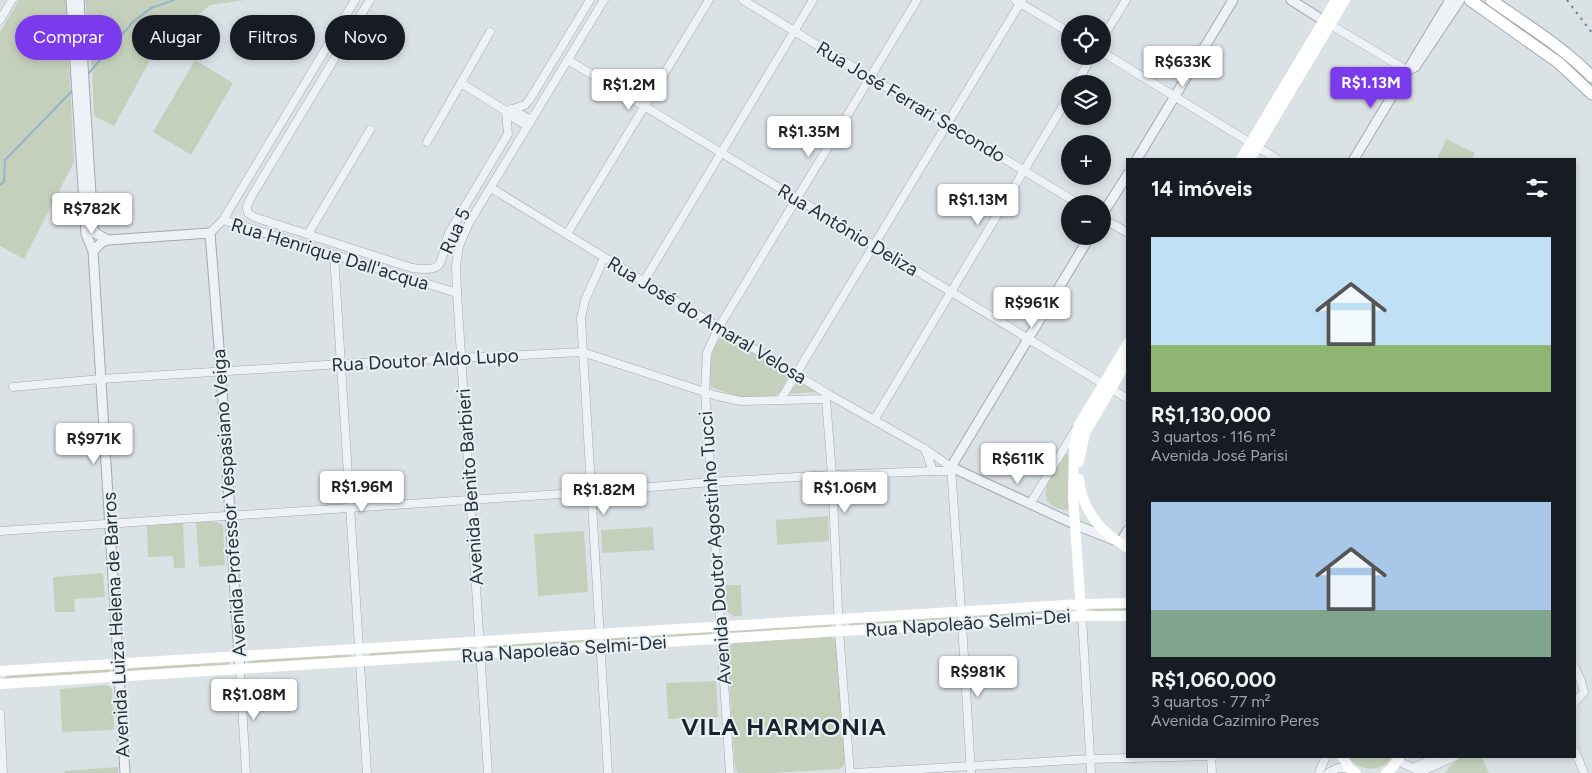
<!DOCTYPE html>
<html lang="pt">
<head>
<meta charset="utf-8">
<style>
  :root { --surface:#171b24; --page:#242831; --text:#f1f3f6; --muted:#9ea1a6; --accent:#7c3aed }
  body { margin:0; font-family:Figtree,sans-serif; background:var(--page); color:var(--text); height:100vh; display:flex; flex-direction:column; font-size:19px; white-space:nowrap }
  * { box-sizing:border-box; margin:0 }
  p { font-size:16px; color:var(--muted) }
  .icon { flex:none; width:28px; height:28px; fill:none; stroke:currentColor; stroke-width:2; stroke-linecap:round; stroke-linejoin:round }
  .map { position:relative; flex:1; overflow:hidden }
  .panel { position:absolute; left:1126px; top:158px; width:450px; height:600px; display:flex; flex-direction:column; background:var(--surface); border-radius:0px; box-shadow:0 2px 8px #0003 }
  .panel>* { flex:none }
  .guide { position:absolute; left:15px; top:15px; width:475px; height:45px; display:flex; gap:10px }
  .buttons { position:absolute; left:1061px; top:15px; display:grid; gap:10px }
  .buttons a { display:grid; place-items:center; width:50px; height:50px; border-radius:50%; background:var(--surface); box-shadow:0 2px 8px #0003; font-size:25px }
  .price { position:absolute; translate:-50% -42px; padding:0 11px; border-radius:5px; background:#fff; color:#222; font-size:16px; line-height:32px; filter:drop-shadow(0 1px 2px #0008) }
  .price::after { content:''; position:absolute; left:50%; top:30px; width:15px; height:11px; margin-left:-8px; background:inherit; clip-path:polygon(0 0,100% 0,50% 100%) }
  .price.on { background:var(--accent); color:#fff }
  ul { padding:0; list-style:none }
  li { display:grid; align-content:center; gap:10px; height:265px; padding:0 25px }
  li span { display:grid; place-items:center; height:155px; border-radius:0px; color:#555 }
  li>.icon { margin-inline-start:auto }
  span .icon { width:90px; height:90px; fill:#fffc; stroke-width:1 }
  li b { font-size:21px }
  h2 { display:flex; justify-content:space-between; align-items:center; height:60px; padding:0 25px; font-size:21px }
  .tag { padding:0 18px; border-radius:22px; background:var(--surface); box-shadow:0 2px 8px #0003; font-size:18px; line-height:45px }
  .tag.on { background:var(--accent); color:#fff }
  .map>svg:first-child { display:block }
  .green { fill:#c5d0bc }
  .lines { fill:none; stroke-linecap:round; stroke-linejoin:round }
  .stream { stroke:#94b7c8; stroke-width:2 }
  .minor-casing { stroke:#a1aab0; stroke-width:9 }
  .tertiary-casing { stroke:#a1aab0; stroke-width:11 }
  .primary-casing { stroke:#9aa8b2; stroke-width:13 }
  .minor { stroke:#eef1f5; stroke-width:8 }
  .tertiary { stroke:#eef1f5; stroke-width:9 }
  .secondary { stroke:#fff; stroke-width:10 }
  .primary { stroke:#fff; stroke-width:11 }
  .rail { stroke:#748490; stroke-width:2; stroke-dasharray:2.5 5; stroke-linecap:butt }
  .labels { text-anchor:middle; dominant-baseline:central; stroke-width:4; stroke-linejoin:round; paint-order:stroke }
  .street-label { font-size:19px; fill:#25323d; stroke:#eaf0f4 }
  .district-label { font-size:24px; font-weight:bold; letter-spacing:1px; fill:#17232d; stroke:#eaf0f4 }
</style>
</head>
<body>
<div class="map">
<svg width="1592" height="773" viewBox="0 0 1592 773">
  <rect width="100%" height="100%" fill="#dbe2e6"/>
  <g class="green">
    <polygon points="19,0 66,0 74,162 24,259 0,246 0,32"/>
    <polygon points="85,0 245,0 210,5 155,51 114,126 94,116 92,70"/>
    <polygon points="195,60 233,83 191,155 153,132"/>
    <polygon points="1446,139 1475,153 1472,159 1437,159"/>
    <path d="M 722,336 L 725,336 L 786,373 L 788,377 L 780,392 L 774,396 L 741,398 L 711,387 C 706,374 711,346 722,336 Z"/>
    <polygon points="798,381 815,390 817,392 791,394 790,393"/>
    <path d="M 1067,454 L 1070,455 L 1071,507 L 1068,510 C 1063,510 1057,509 1053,506 C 1034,495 1057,468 1064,456 Z"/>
    <polygon points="828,516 829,541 777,545 776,520"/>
    <polygon points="196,522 217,522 223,525 225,565 199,567"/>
    <polygon points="183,523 185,568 174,568 173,556 148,557 147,526"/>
    <polygon points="653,527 654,550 602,553 601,530"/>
    <polygon points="584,531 588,592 538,596 534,534"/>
    <polygon points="103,573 105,597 74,599 75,612 55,612 53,577"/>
    <polygon points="726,585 741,585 742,616 734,616 726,611"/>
    <polygon points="1127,606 1127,612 1093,612 1090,609 1092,607"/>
    <polygon points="1071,608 1071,613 973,618 975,614"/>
    <polygon points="950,615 950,619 906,622 900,624 850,627 849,625 850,623"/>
    <polygon points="832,624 832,626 830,628 729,633 730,631"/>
    <polygon points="712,631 712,635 608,641 608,638 611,637"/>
    <polygon points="831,636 837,642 845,761 843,766 839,769 771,773 738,773 735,769 727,649 733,643"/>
    <polygon points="589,638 593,640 590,643 490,650 487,647 489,644"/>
    <polygon points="469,645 473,647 470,651 372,657 369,656 371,652"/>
    <polygon points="352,654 347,659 249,664 248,662 250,660"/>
    <polygon points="229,662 230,665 129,672 127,670 130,667"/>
    <polygon points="107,668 110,669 109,673 10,680 5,679 7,674"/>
    <polygon points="228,679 233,682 234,708 220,709 219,680"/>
    <polygon points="716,681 718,717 668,719 666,683"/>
    <polygon points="105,685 109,686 112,689 114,730 62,732 60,689"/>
    <path d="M 1348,756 L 1393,756 C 1383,773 1358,773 1348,756 Z"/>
    <polygon points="1463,756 1481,756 1489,773 1445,773 1450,766"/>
    <polygon points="118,767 118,773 65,773 65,771"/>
  </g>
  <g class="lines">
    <g class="stream">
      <polyline points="87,75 133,22 151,8 174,0"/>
      <polyline points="0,185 4,182 5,160 73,90"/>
    </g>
    <g class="minor-casing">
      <g id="minor">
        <path d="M 370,0 L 250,199 L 247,207 L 248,213 L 254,217 L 412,268 C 449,273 438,261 449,233 L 508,134 L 506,111 L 525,105 L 530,99 L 590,0"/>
        <polyline points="743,0 1079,204"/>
        <polyline points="1015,0 1070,33"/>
        <polyline points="0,20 12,0"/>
        <polyline points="1331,25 1408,71"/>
        <polyline points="1102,39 1126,0"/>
        <polyline points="1102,52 1277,159"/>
        <polyline points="568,60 1128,399"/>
        <polyline points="461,83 506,111"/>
        <polyline points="1076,84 1092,56"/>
        <polyline points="511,109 531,120"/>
        <polyline points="507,114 528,126"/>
        <polyline points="427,142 490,32"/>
        <polyline points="491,188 828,394 925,449 951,467 962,624 971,773"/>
        <polyline points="1102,218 1128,233"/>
        <polyline points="223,220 355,0"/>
        <polyline points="210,233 223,220 457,293"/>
        <polyline points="308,234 370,130"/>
        <polyline points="567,234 709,0"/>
        <polyline points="334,255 367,773"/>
        <polyline points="604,258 585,300 581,318 608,773"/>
        <polyline points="644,281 813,0"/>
        <polyline points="13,387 101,379 341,364 582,352 717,396 741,401 826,399 828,394"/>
        <polyline points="781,399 1022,0"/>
        <polyline points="826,399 832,475 839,631 850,773"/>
        <polyline points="874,420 1070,94"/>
        <polyline points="925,449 933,471"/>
        <polyline points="1030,504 1076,429"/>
        <polyline points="0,531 591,492 711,482 832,475 933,471 951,471"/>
        <polyline points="1082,616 1091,773"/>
        <polyline points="1575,668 1581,681 1584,692 1575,702"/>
        <polyline points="240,670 246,773"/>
        <polyline points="0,713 3,773"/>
        <polyline points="1575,751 1584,773"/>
        <polyline points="1211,756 1212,773"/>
        <polyline points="1398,761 1417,770"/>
        <polyline points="1413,768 1438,756"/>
        <polyline points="1420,772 1456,756"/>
        <polyline points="488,773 457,293 456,266 459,246 469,223 604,0"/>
        <polyline points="730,773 705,391 707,353 719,327 917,0"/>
        <polyline points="854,773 1090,759 1215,756"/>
        <polyline points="1319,773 1326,756"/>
        <polyline points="1328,773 1338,768 1349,768"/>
      </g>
    </g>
    <g class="tertiary-casing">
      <g id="tertiary">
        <polyline points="71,0 86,234 93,251 125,773"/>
        <polyline points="79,0 93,227 95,233 108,240"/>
        <polyline points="1291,0 1329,24"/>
        <polyline points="1410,69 1415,67 1460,0"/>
        <polyline points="1137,159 1233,0"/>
        <polyline points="1354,159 1450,0"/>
        <polyline points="1102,215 1128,174"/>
        <polyline points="1090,236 951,467 1076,525 1114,540"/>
        <polyline points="93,251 102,242 108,240 210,233 221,373 240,670"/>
        <polyline points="1120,543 1128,530"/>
      </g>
    </g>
    <g class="primary-casing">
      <g id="primary">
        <polyline points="1470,0 1559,63 1592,94"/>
        <path d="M 1491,0 C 1525,24 1563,47 1592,77"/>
      </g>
    </g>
    <use href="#minor" class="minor"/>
    <use href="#tertiary" class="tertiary"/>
    <g class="secondary">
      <polyline points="1241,159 1336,0"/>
      <polyline points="1250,159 1345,0"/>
      <polyline points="1079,462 1085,433 1128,360"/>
      <path d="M 1079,479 C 1082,510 1100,532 1128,548"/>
      <polyline points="1081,610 1073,497 1074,446 1079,425 1128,343"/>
      <polyline points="0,671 1081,604 1128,603"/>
      <polyline points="0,684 1082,616 1128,616"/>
      <polyline points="1342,756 1349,768 1356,773"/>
      <polyline points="1386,773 1392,768 1400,756"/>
    </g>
    <use href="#primary" class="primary"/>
    <polyline class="rail" points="1567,0 1592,33"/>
  </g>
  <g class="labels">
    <g class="street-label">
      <text transform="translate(911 102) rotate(31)">Rua José Ferrari Secondo</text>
      <text transform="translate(848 230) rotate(31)">Rua Antônio Deliza</text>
      <text transform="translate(455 231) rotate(-66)">Rua 5</text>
      <text transform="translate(330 254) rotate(17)">Rua Henrique Dall'acqua</text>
      <text transform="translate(707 320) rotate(31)">Rua José do Amaral Velosa</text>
      <text transform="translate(425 360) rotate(-3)">Rua Doutor Aldo Lupo</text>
      <text transform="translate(470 487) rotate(-94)">Avenida Benito Barbieri</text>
      <text transform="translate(229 503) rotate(-94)">Avenida Professor Vespasiano Veiga</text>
      <text transform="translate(715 548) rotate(-94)">Avenida Doutor Agostinho Tucci</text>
      <text transform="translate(968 623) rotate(-4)">Rua Napoleão Selmi-Dei</text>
      <text transform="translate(116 625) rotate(-93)">Avenida Luiza Helena de Barros</text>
      <text transform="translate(564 649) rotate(-4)">Rua Napoleão Selmi-Dei</text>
    </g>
    <g class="district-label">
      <text x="784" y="726">VILA HARMONIA</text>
    </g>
  </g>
</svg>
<div class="buttons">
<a><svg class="icon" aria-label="locate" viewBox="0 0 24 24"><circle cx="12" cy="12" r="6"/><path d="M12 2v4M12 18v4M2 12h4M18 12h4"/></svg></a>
<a><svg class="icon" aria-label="layers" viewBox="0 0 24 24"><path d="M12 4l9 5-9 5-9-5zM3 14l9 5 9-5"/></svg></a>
<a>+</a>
<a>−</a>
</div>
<b class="price" style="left:1183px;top:88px">R$633K</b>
<b class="price on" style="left:1371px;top:109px">R$1.13M</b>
<b class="price" style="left:629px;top:111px">R$1.2M</b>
<b class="price" style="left:809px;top:158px">R$1.35M</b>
<b class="price" style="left:978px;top:226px">R$1.13M</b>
<b class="price" style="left:92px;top:235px">R$782K</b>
<b class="price" style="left:1032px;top:329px">R$961K</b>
<b class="price" style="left:94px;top:465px">R$971K</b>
<b class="price" style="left:1018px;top:485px">R$611K</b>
<b class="price" style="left:362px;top:513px">R$1.96M</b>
<b class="price" style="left:845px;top:514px">R$1.06M</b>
<b class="price" style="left:604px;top:516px">R$1.82M</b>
<b class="price" style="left:978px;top:698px">R$981K</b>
<b class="price" style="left:254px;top:721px">R$1.08M</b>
<div class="guide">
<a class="tag on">Comprar</a>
<a class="tag">Alugar</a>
<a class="tag">Filtros</a>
<a class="tag">Novo</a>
</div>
<section class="panel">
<h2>14 imóveis<svg class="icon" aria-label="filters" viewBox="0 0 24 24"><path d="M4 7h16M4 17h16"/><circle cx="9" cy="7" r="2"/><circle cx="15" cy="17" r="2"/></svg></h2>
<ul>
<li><span style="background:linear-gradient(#bfe0f5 70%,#8fb573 0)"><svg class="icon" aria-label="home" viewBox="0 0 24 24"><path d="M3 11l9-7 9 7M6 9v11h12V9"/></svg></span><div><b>R$1,130,000</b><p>3 quartos · 116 m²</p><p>Avenida José Parisi</p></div></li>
<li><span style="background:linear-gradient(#a9c7e8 70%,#7fa58c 0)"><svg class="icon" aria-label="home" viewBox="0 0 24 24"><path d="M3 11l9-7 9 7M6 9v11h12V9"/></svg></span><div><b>R$1,060,000</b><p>3 quartos · 77 m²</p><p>Avenida Cazimiro Peres</p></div></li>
</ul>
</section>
</div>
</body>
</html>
